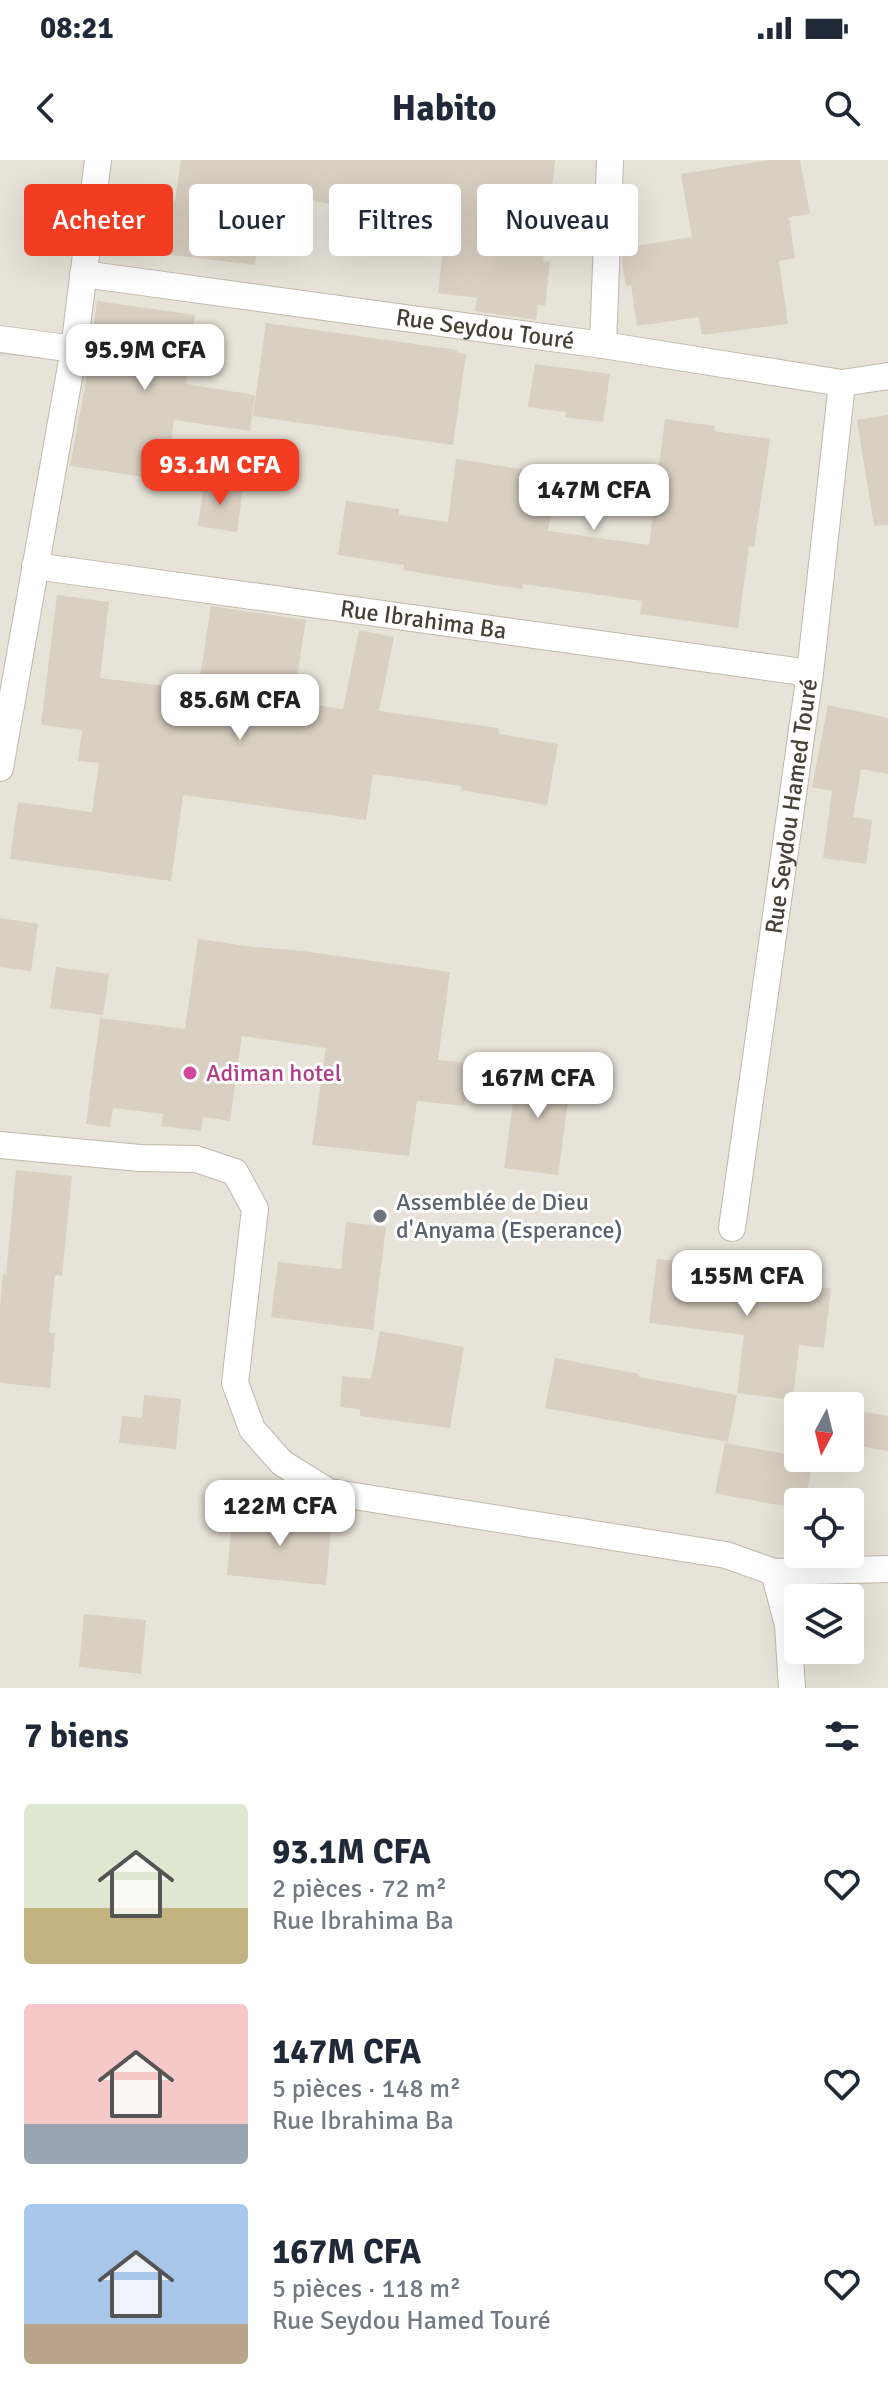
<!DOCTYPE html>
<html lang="fr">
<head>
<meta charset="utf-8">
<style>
  :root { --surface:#fff; --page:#f2f2f3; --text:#1f2937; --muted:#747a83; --accent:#f23d23 }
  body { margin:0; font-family:Signika,sans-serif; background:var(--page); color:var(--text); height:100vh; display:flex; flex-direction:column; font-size:30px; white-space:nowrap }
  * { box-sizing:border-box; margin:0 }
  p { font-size:26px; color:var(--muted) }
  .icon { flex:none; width:44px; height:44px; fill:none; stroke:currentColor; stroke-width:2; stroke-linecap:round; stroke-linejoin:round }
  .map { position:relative; height:1528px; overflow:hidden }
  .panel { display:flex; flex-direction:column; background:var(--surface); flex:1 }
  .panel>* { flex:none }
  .top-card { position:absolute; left:24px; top:24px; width:840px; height:72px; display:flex; gap:16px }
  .needle { width:52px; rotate:187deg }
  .controls { position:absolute; left:784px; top:1232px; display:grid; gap:16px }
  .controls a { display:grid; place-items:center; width:80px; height:80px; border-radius:8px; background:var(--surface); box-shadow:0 8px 32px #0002; font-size:40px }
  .price { position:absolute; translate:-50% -68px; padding:0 18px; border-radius:16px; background:#fff; color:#222; font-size:26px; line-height:52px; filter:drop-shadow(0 2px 4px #0008) }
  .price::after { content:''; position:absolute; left:50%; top:48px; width:24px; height:18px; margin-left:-12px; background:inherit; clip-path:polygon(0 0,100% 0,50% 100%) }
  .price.current { background:var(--accent); color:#fff }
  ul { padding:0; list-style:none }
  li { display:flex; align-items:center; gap:24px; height:200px; padding:0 24px }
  li span { display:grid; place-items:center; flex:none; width:224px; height:160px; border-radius:8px; color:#555 }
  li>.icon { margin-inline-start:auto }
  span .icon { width:96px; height:96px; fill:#fffc; stroke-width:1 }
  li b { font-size:34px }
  h2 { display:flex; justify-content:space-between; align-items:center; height:96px; padding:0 24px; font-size:34px }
  .tag { padding:0 28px; border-radius:8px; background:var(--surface); box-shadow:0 8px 32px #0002; font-size:28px; line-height:72px }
  .tag.current { background:var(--accent); color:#fff }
  .status { display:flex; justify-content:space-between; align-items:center; height:56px; padding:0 40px; background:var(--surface); direction:ltr }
  .status svg { height:22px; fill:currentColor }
  header { display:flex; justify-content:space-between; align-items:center; height:104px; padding:0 24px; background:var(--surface); font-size:36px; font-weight:700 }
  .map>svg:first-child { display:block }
  .residential { fill:#e8e3d8; fill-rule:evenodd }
  .building { fill:#d9cfc2 }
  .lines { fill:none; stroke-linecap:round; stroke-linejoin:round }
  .minor-casing { stroke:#c0b8ac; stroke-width:28 }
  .minor { stroke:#fff; stroke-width:26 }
  .hotel-dot { fill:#d1479c; stroke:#fff; stroke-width:3 }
  .worship-dot { fill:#6b7280; stroke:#fff; stroke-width:3 }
  .labels { text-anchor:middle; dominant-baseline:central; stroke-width:6; stroke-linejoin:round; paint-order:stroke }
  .street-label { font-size:24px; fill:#484138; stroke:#fff }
  .hotel-label { font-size:24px; fill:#b23c85; stroke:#fff; text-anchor:start }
  .worship-label { font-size:24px; fill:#5b616d; stroke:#fff; text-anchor:start }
</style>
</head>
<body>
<div class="status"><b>08:21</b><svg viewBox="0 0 49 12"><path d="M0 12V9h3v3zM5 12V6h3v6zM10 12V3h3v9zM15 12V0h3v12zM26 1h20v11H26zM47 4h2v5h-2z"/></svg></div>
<header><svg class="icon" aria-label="back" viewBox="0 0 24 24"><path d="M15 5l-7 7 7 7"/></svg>Habito<svg class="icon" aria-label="search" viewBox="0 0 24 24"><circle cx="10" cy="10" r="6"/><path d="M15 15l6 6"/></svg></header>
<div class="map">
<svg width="888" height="1528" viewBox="0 0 888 1528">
  <rect width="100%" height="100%" fill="#f4f1ea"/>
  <path class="residential" d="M 0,0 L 888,0 L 888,1528 L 0,1528 ZM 798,1246 L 850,1246 L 850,1298 L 798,1298 ZM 798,1342 L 850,1342 L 850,1394 L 798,1394 ZM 798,1438 L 850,1438 L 850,1490 L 798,1490 Z"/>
  <g class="building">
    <polygon points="181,0 555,0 543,101 550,102 545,146 538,145 536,160 475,151 477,138 438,133 446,60 263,34 255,105 163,94 170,40 175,41"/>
    <polygon points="769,0 800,0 810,54 789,57 795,98 779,101 788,164 702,175 699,157 637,166 631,125 626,126 622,102 623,88 692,77 681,14"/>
    <polygon points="97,141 195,155 186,224 255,235 250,271 174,260 166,320 70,306 88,210"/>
    <polygon points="266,163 457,190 457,193 466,194 453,285 253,256"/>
    <polygon points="535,204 610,214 603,262 565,257 566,252 528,247"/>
    <polygon points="888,255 888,365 874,366 857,260"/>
    <polygon points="665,259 715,266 714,271 770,279 754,387 749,386 738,468 640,454 642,441 523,424 522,429 443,417 403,410 404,405 338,395 346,341 399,349 399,355 448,362 456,299 528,310 522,350 551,355 548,371 649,385"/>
    <polygon points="204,322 243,328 237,372 198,366"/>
    <polygon points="57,435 109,442 100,518 198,530 211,446 306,460 293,542 343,549 359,470 394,477 379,551 498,568 499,574 558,584 547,645 461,630 461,626 373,614 366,660 183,635 171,721 10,699 18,642 92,652 99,603 78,601 82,570 41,565"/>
    <polygon points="828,545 888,558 888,614 861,609 853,657 872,660 866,704 823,698 832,631 812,627"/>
    <polygon points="0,758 38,764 31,811 0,807"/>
    <polygon points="198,779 253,787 303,791 450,812 438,900 469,903 465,946 417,941 409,996 312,985 326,888 242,876 230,961 203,957 201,971 161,966 163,954 113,948 110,967 86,964 100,858 185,869"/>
    <polygon points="56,807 109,814 103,855 50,848"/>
    <polygon points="518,906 572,913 558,1015 504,1008"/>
    <polygon points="16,1010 72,1016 62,1116 55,1115 49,1173 55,1173 50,1228 0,1223 0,1146 3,1115 6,1115"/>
    <polygon points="346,1062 386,1067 373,1170 271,1157 278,1102 341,1109"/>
    <polygon points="657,1099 684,1102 684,1110 751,1117 752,1109 807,1116 806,1126 831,1128 824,1188 799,1185 793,1240 737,1233 744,1175 649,1163"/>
    <polygon points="380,1171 464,1187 450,1268 360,1256 360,1249 340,1247 342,1216 371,1219"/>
    <polygon points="555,1198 639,1214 639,1217 737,1235 728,1282 545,1248"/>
    <polygon points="144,1235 181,1239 176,1289 119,1283 122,1256 142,1258"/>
    <polygon points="855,1250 888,1256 888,1291 850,1284"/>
    <polygon points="725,1283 813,1299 805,1342 798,1342 798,1349 715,1333"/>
    <polygon points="233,1350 332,1360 326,1425 227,1415"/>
    <polygon points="84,1454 146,1460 141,1514 79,1507"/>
  </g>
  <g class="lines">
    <g class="minor-casing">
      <g id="minor">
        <path id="s1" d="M 83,114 L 603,185 L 842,223 L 888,216"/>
        <polyline points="0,179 74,189"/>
        <polyline points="603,185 610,0"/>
        <path id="s2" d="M 35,406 L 810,513"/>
        <polyline points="0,608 74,189 98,0"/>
        <polyline points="0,985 140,998 196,999 235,1012 255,1049 235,1223 252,1269 282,1303 329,1332 726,1395 774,1412 888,1409"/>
        <path id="s3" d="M 732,1068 L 810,513 L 842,223"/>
        <polyline points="774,1412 788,1465 792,1528"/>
      </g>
    </g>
    <use href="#minor" class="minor"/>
  </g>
  <circle class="hotel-dot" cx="190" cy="913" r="8"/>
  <circle class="worship-dot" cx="380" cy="1056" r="8"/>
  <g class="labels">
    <g class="street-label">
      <text stroke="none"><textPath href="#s1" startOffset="406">Rue Seydou Touré</textPath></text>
      <text stroke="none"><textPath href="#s2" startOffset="392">Rue Ibrahima Ba</textPath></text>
      <text stroke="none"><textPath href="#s3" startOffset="426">Rue Seydou Hamed Touré</textPath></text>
    </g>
    <g class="hotel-label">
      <text x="206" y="913">Adiman hotel</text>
    </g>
    <g class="worship-label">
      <text x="396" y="1042">Assemblée de Dieu<tspan x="396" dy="28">d'Anyama (Esperance)</tspan></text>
    </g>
  </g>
</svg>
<div class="controls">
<a><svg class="needle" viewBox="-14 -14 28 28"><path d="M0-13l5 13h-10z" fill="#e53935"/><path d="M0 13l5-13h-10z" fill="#747a83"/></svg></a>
<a><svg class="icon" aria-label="locate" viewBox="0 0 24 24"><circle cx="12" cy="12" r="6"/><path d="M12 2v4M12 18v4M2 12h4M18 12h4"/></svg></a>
<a><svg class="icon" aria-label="layers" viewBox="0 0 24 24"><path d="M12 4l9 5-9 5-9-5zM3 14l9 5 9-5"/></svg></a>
</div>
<b class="price" style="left:145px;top:232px">95.9M CFA</b>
<b class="price current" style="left:220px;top:347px">93.1M CFA</b>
<b class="price" style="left:594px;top:372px">147M CFA</b>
<b class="price" style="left:240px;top:582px">85.6M CFA</b>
<b class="price" style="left:538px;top:960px">167M CFA</b>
<b class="price" style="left:747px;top:1158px">155M CFA</b>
<b class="price" style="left:280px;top:1388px">122M CFA</b>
<div class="top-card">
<a class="tag current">Acheter</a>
<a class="tag">Louer</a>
<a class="tag">Filtres</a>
<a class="tag">Nouveau</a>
</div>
</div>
<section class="panel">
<h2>7 biens<svg class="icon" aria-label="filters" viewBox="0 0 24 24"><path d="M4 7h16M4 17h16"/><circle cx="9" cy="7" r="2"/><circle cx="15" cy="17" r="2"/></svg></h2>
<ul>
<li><span style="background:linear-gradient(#dfe7d0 65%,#c2b280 0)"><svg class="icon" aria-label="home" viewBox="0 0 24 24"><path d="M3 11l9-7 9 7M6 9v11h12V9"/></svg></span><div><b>93.1M CFA</b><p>2 pièces · 72 m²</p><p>Rue Ibrahima Ba</p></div><svg class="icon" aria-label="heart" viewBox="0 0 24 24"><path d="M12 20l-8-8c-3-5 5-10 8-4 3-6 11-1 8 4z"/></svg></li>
<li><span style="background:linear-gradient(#f6c9c9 75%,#9aa5b1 0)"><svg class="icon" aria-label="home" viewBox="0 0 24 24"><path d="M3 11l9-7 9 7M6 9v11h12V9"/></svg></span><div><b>147M CFA</b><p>5 pièces · 148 m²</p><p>Rue Ibrahima Ba</p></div><svg class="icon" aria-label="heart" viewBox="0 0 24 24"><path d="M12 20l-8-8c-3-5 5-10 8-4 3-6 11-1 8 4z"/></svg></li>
<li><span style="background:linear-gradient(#a9c7e8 75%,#b9a48a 0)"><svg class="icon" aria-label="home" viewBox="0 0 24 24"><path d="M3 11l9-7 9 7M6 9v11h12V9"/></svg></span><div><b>167M CFA</b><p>5 pièces · 118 m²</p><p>Rue Seydou Hamed Touré</p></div><svg class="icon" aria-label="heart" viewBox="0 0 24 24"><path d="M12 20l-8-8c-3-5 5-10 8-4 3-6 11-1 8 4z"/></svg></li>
</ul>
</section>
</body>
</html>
